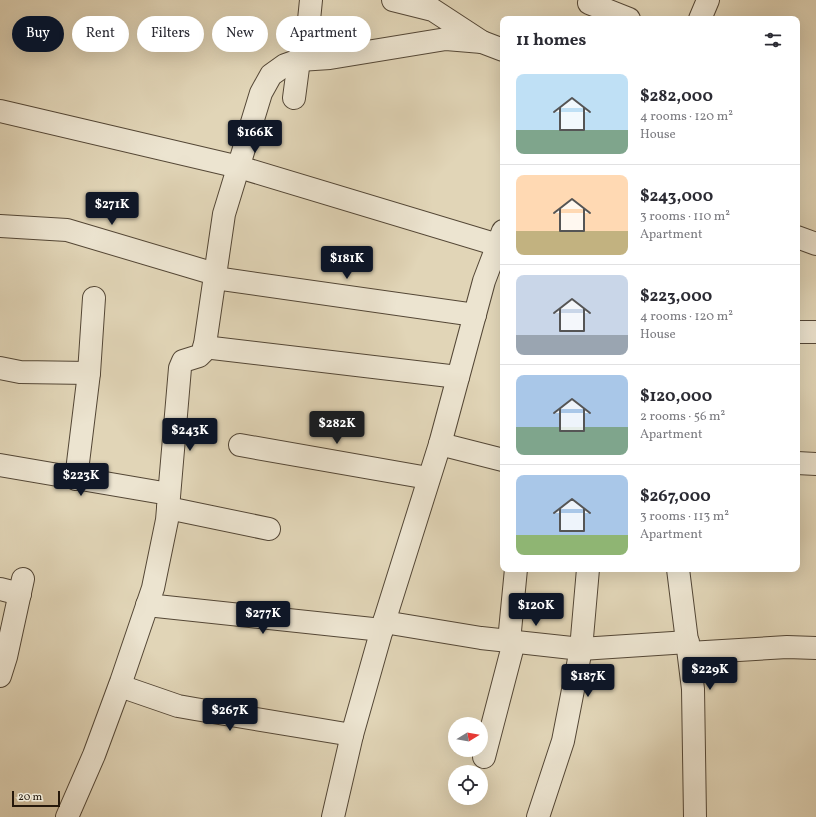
<!DOCTYPE html>
<html lang="en">
<head>
<meta charset="utf-8">
<style>
  :root { --surface:#fff; --page:#f2f2f3; --text:#2b2b33; --muted:#7c7c81; --line:#e1e1e2; --accent:#111827 }
  body { margin:0; font-family:Vollkorn,serif; background:var(--page); color:var(--text); height:100vh; display:flex; flex-direction:column; font-size:15px; white-space:nowrap }
  * { box-sizing:border-box; margin:0 }
  p { font-size:13px; color:var(--muted) }
  .icon { flex:none; width:22px; height:22px; fill:none; stroke:currentColor; stroke-width:2; stroke-linecap:round; stroke-linejoin:round }
  .map { position:relative; flex:1; overflow:hidden }
  .drawer { position:absolute; left:500px; top:16px; width:300px; height:556px; display:flex; flex-direction:column; background:var(--surface); border-radius:8px; box-shadow:0 4px 16px #0002 }
  .drawer>* { flex:none }
  .banner { position:absolute; left:12px; top:16px; width:380px; height:36px; display:flex; gap:8px }
  .needle { width:26px; rotate:79deg }
  .buttons { position:absolute; left:448px; top:717px; display:grid; gap:8px }
  .buttons a { display:grid; place-items:center; width:40px; height:40px; border-radius:50%; background:var(--surface); box-shadow:0 4px 16px #0002; font-size:20px }
  .scale { position:absolute; left:12px; bottom:10px; width:48px; box-sizing:border-box; padding-left:4px; border:2px solid #25180b; border-top:0; font-size:11px; line-height:14px; white-space:nowrap; color:#25180b; -webkit-text-stroke:3px #ece4d0; paint-order:stroke }
  .price { position:absolute; translate:-50% -34px; padding:0 9px; border-radius:4px; background:var(--accent); color:#fff; font-size:13px; line-height:26px; filter:drop-shadow(0 1px 2px #0008) }
  .price::after { content:''; position:absolute; left:50%; top:24px; width:12px; height:9px; margin-left:-6px; background:inherit; clip-path:polygon(0 0,100% 0,50% 100%) }
  .price.on { background:#222; color:#fff }
  ul { padding:0; list-style:none }
  li { display:flex; align-items:center; gap:12px; height:100px; padding:0 16px }
  li+li { border-top:1px solid var(--line) }
  li span { display:grid; place-items:center; flex:none; width:112px; height:80px; border-radius:8px; color:#555 }
  li>.icon { margin-inline-start:auto }
  span .icon { width:48px; height:48px; fill:#fffc; stroke-width:1 }
  li b { font-size:17px }
  h2 { display:flex; justify-content:space-between; align-items:center; height:48px; padding:0 16px; font-size:17px }
  .chip { padding:0 14px; border-radius:18px; background:var(--surface); box-shadow:0 4px 16px #0002; font-size:14px; line-height:36px }
  .chip.on { background:var(--accent); color:#fff }
  .map>svg:first-child { display:block }
  .lines { fill:none; stroke-linecap:round; stroke-linejoin:round }
  .minor-casing { stroke:#544736; stroke-width:24 }
  .minor { stroke:#ece4d0; stroke-width:22 }
</style>
</head>
<body>
<div class="map">
<svg width="816" height="817" viewBox="0 0 816 817">
  <rect width="100%" height="100%" fill="#e1d5b7"/>
  <filter id="stains"><feTurbulence type="fractalNoise" baseFrequency=".005" numOctaves="4"/><feColorMatrix values="0 0 0 0 .2 0 0 0 0 .09 0 0 0 0 .02 0 0 0 .5 -.17"/></filter>
  <radialGradient id="worn" r=".72"><stop offset=".6" stop-color="#630" stop-opacity="0"/><stop offset="1" stop-color="#630" stop-opacity=".3"/></radialGradient>
  <g class="lines">
    <g class="minor-casing">
      <g id="minor">
        <polyline points="393,0 433,10 482,42 503,50"/>
        <polyline points="589,3 629,19"/>
        <polyline points="700,19 708,0"/>
        <polyline points="294,98 299,60 308,30 311,0"/>
        <polyline points="0,111 239,167 498,245"/>
        <polyline points="0,226 67,230 215,274"/>
        <polyline points="797,237 816,244"/>
        <polyline points="215,278 475,315"/>
        <polyline points="797,332 816,332"/>
        <polyline points="204,347 458,377"/>
        <polyline points="0,368 20,372 89,373"/>
        <polyline points="440,444 503,460"/>
        <polyline points="240,445 428,478"/>
        <polyline points="797,463 816,464"/>
        <polyline points="0,465 169,494"/>
        <polyline points="76,479 89,373 94,298"/>
        <polyline points="168,508 269,529"/>
        <polyline points="678,569 693,689 695,817"/>
        <polyline points="0,589 20,594"/>
        <polyline points="147,605 382,630"/>
        <polyline points="384,622 481,638 581,649 688,642"/>
        <polyline points="509,641 516,569"/>
        <polyline points="689,653 787,647 816,648"/>
        <polyline points="0,676 6,657 23,579"/>
        <polyline points="120,686 178,706 195,709 352,735"/>
        <polyline points="484,757 514,642"/>
        <polyline points="67,817 94,755 121,682 153,588 167,520 180,368 183,361 199,356 204,351 224,214 261,93 271,75 285,65 299,60 330,58 446,39 482,42"/>
        <polyline points="333,817 352,735 384,622 440,444 484,281 503,231"/>
        <polyline points="538,817 563,741 581,649 588,569"/>
      </g>
    </g>
    <use href="#minor" class="minor"/>
  </g>
  <rect width="100%" height="100%" filter="url(#stains)"/>
  <rect width="100%" height="100%" fill="url(#worn)"/>
</svg>
<div class="buttons">
<a><svg class="needle" viewBox="-14 -14 28 28"><path d="M0-13l5 13h-10z" fill="#e53935"/><path d="M0 13l5-13h-10z" fill="#7c7c81"/></svg></a>
<a><svg class="icon" aria-label="locate" viewBox="0 0 24 24"><circle cx="12" cy="12" r="6"/><path d="M12 2v4M12 18v4M2 12h4M18 12h4"/></svg></a>
</div>
<div class="scale">20 m</div>
<b class="price" style="left:255px;top:154px">$166K</b>
<b class="price" style="left:112px;top:226px">$271K</b>
<b class="price" style="left:347px;top:280px">$181K</b>
<b class="price on" style="left:337px;top:445px">$282K</b>
<b class="price" style="left:190px;top:452px">$243K</b>
<b class="price" style="left:81px;top:497px">$223K</b>
<b class="price" style="left:536px;top:627px">$120K</b>
<b class="price" style="left:263px;top:635px">$277K</b>
<b class="price" style="left:710px;top:691px">$229K</b>
<b class="price" style="left:588px;top:698px">$187K</b>
<b class="price" style="left:230px;top:732px">$267K</b>
<div class="banner">
<a class="chip on">Buy</a>
<a class="chip">Rent</a>
<a class="chip">Filters</a>
<a class="chip">New</a>
<a class="chip">Apartment</a>
</div>
<section class="drawer">
<h2>11 homes<svg class="icon" aria-label="filters" viewBox="0 0 24 24"><path d="M4 7h16M4 17h16"/><circle cx="9" cy="7" r="2"/><circle cx="15" cy="17" r="2"/></svg></h2>
<ul>
<li><span style="background:linear-gradient(#bfe0f5 70%,#7fa58c 0)"><svg class="icon" aria-label="home" viewBox="0 0 24 24"><path d="M3 11l9-7 9 7M6 9v11h12V9"/></svg></span><div><b>$282,000</b><p>4 rooms · 120 m²</p><p>House</p></div></li>
<li><span style="background:linear-gradient(#ffd9b3 70%,#c2b280 0)"><svg class="icon" aria-label="home" viewBox="0 0 24 24"><path d="M3 11l9-7 9 7M6 9v11h12V9"/></svg></span><div><b>$243,000</b><p>3 rooms · 110 m²</p><p>Apartment</p></div></li>
<li><span style="background:linear-gradient(#c9d6e8 75%,#9aa5b1 0)"><svg class="icon" aria-label="home" viewBox="0 0 24 24"><path d="M3 11l9-7 9 7M6 9v11h12V9"/></svg></span><div><b>$223,000</b><p>4 rooms · 120 m²</p><p>House</p></div></li>
<li><span style="background:linear-gradient(#a9c7e8 65%,#7fa58c 0)"><svg class="icon" aria-label="home" viewBox="0 0 24 24"><path d="M3 11l9-7 9 7M6 9v11h12V9"/></svg></span><div><b>$120,000</b><p>2 rooms · 56 m²</p><p>Apartment</p></div></li>
<li><span style="background:linear-gradient(#a9c7e8 75%,#8fb573 0)"><svg class="icon" aria-label="home" viewBox="0 0 24 24"><path d="M3 11l9-7 9 7M6 9v11h12V9"/></svg></span><div><b>$267,000</b><p>3 rooms · 113 m²</p><p>Apartment</p></div></li>
</ul>
</section>
</div>
</body>
</html>
